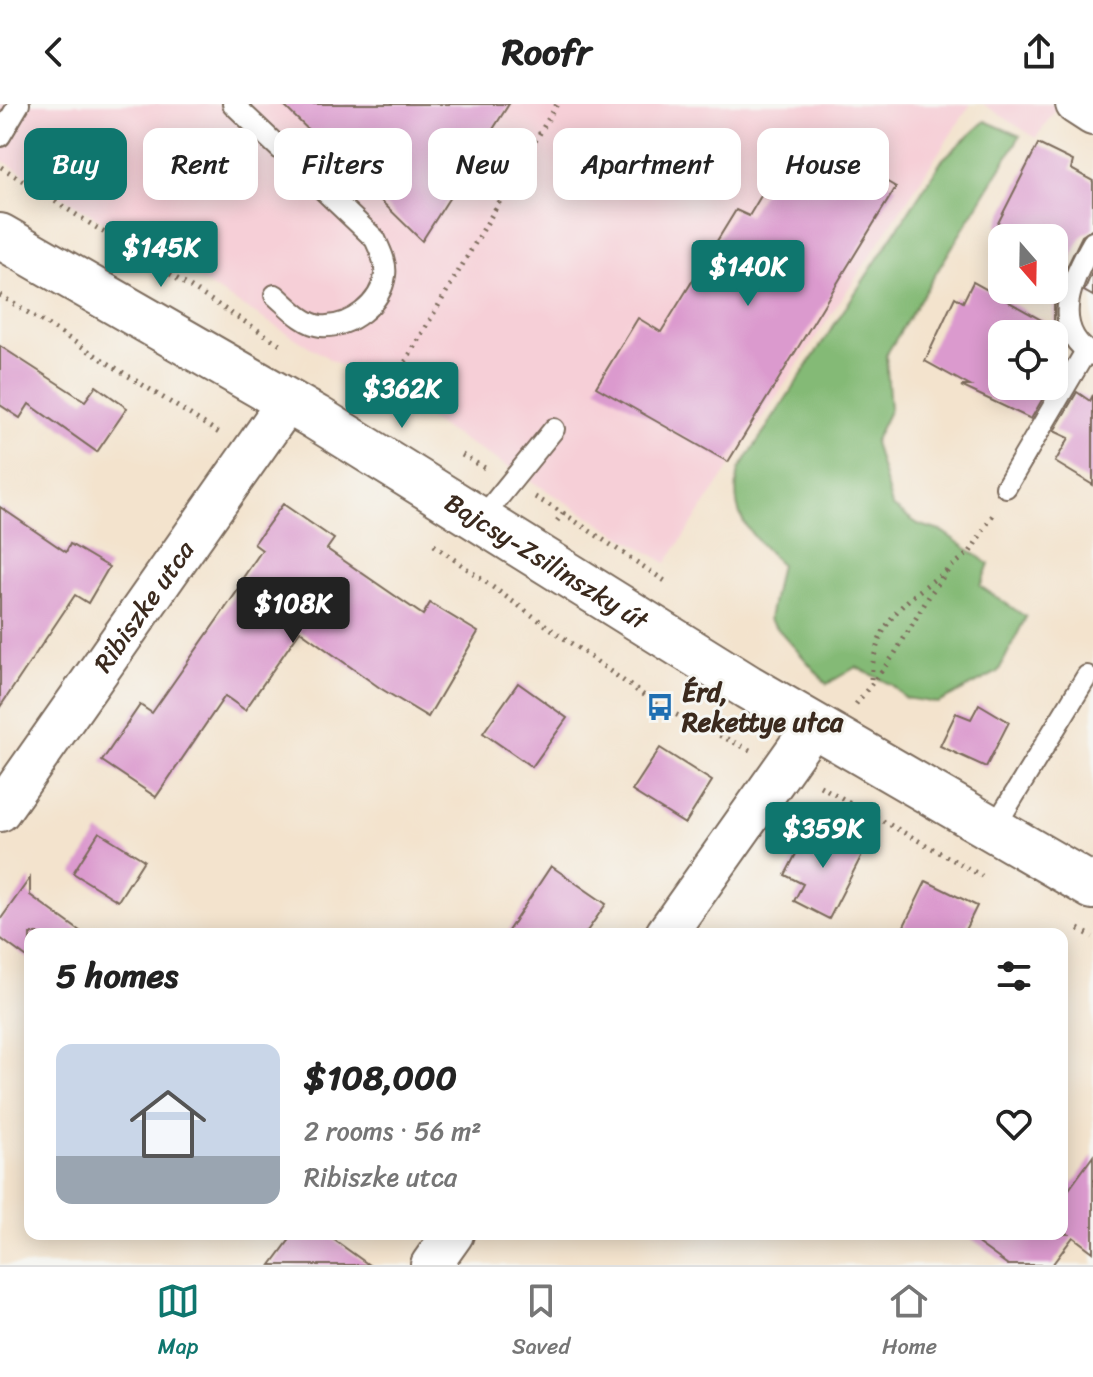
<!DOCTYPE html>
<html lang="en">
<head>
<meta charset="utf-8">
<style>
  :root { --surface:#fff; --page:#f2f2f2; --text:#222; --muted:#767676; --line:#e0e0e0; --accent:#0f766e }
  body { margin:0; font-family:Sriracha,sans-serif; background:var(--page); color:var(--text); height:100vh; display:flex; flex-direction:column; font-size:30px; white-space:nowrap }
  * { box-sizing:border-box; margin:0 }
  p { font-size:26px; color:var(--muted) }
  .icon { flex:none; width:44px; height:44px; fill:none; stroke:currentColor; stroke-width:2; stroke-linecap:round; stroke-linejoin:round }
  .map { position:relative; flex:1; overflow:hidden }
  .drawer { position:absolute; left:24px; top:824px; width:1044px; height:312px; display:flex; flex-direction:column; background:var(--surface); border-radius:16px; box-shadow:0 4px 20px #0003 }
  .drawer>* { flex:none }
  .banner { position:absolute; left:24px; top:24px; width:1046px; height:72px; display:flex; gap:16px }
  .needle { width:52px; rotate:160deg }
  .controls { position:absolute; left:988px; top:120px; display:grid; gap:16px }
  .controls a { display:grid; place-items:center; width:80px; height:80px; border-radius:16px; background:var(--surface); box-shadow:0 4px 20px #0003; font-size:40px }
  .price { position:absolute; translate:-50% -68px; padding:0 18px; border-radius:8px; background:var(--accent); color:#fff; font-size:26px; line-height:52px; filter:drop-shadow(0 2px 4px #0008) }
  .price::after { content:''; position:absolute; left:50%; top:48px; width:24px; height:18px; margin-left:-12px; background:inherit; clip-path:polygon(0 0,100% 0,50% 100%) }
  .price.selected { background:#222; color:#fff }
  ul { padding:0; list-style:none }
  li { display:flex; align-items:center; gap:24px; height:200px; padding:0 32px }
  li+li { border-top:2px solid var(--line) }
  li span { display:grid; place-items:center; flex:none; width:224px; height:160px; border-radius:16px; color:#555 }
  li>.icon { margin-inline-start:auto }
  span .icon { width:96px; height:96px; fill:#fffc; stroke-width:1 }
  li b { font-size:34px }
  h2 { display:flex; justify-content:space-between; align-items:center; height:96px; padding:0 32px; font-size:34px }
  .pill { padding:0 28px; border-radius:16px; background:var(--surface); box-shadow:0 4px 20px #0003; font-size:28px; line-height:72px }
  .pill.selected { background:var(--accent); color:#fff }
  header { display:flex; justify-content:space-between; align-items:center; height:104px; padding:0 32px; background:var(--surface); font-size:36px; font-weight:800 }
  .dock { display:flex; justify-content:space-around; align-items:center; height:112px; border-top:2px solid var(--line); background:var(--surface); font-size:22px; color:var(--muted) }
  .dock a { display:grid; justify-items:center; gap:4px }
  .dock .selected { color:var(--accent) }
  .map>svg:first-child { display:block }
  .built { fill:#f6cfd7 }
  .forest { fill:#84ba76; stroke:#60724a; stroke-width:2 }
  .building { fill:#db9ace }
  .lines { fill:none; stroke-linecap:round; stroke-linejoin:round }
  .lane-casing { stroke:#7b6b5b; stroke-width:24 }
  .street-casing { stroke:#7b6b5b; stroke-width:44 }
  .secondary-casing { stroke:#7b6b5b; stroke-width:48 }
  .path { stroke:#7b6b5b; stroke-width:5; stroke-dasharray:2 6; stroke-linecap:butt }
  .lane { stroke:#fff; stroke-width:20 }
  .street { stroke:#fff; stroke-width:40 }
  .secondary { stroke:#fff; stroke-width:44 }
  .labels { text-anchor:middle; dominant-baseline:central; stroke-width:6; stroke-linejoin:round; paint-order:stroke }
  .street-label { font-size:26px; fill:#3b2a1e; stroke:#f6f6f2 }
  .poi-label { font-size:26px; font-weight:bold; fill:#3b2a1e; stroke:#f6f6f2; text-anchor:start }
</style>
</head>
<body>
<header><svg class="icon" aria-label="back" viewBox="0 0 24 24"><path d="M15 5l-7 7 7 7"/></svg>Roofr<svg class="icon" aria-label="share" viewBox="0 0 24 24"><path d="M12 15V3M7 8l5-5 5 5M5 13v7h14v-7"/></svg></header>
<div class="map">
<svg width="1093" height="1161" viewBox="0 0 1093 1161">
  <rect width="100%" height="100%" fill="#f6f6f2"/>
  <filter id="ink" filterUnits="userSpaceOnUse"><feTurbulence type="fractalNoise" baseFrequency=".0125" numOctaves="2"/><feDisplacementMap in="SourceGraphic" scale="16" xChannelSelector="R" yChannelSelector="G"/><feConvolveMatrix kernelMatrix="1 2 1 2 8 2 1 2 1" color-interpolation-filters="sRGB"/></filter>
  <filter id="wash" filterUnits="userSpaceOnUse"><feTurbulence type="fractalNoise" baseFrequency=".006" numOctaves="4" result="noise"/><feDisplacementMap in="SourceGraphic" scale="32" xChannelSelector="R" yChannelSelector="G"/><feGaussianBlur stdDeviation="1.8" result="paint"/><feColorMatrix in="noise" values="0 0 0 0 0 0 0 0 0 0 0 0 0 0 0 0 0 1.4 0 .05"/><feComposite in="paint" operator="in"/></filter>
  <g filter="url(#wash)">
    <rect width="100%" height="100%" fill="#f3e3cd"/>
    <g class="built">
      <polygon points="0,0 971,0 666,459 0,55"/>
      <polygon points="983,0 1059,0 1036,34"/>
    </g>
    <path class="forest" d="M 985,17 L 1020,32 L 886,251 L 890,305 L 874,338 L 892,402 L 918,420 L 943,428 L 989,460 L 980,482 L 1026,513 L 998,568 L 938,599 L 905,594 L 892,581 L 856,563 L 827,580 L 769,515 L 780,460 C 750,428 728,413 739,366 L 943,55 Z"/>
    <g id="blocks">
      <g class="building">
        <polygon points="282,0 509,0 422,137"/>
        <polygon points="1038,40 1073,57 1071,65 1093,77 1093,125 1082,132 1060,177 1056,196 1057,223 1053,230 1002,230 1002,282 1050,282 1031,315 961,282 970,282 925,257 955,193 963,198 973,178 1054,223 1054,134 1020,134 997,121"/>
        <polygon points="783,55 833,84 850,56 896,83 728,358 596,283 638,214 661,228 736,106 749,112"/>
        <polygon points="1093,166 1093,192 1084,187"/>
        <polygon points="0,242 85,297 96,282 127,304 97,348 29,300 20,314 0,301"/>
        <polygon points="1077,288 1090,297 1093,291 1093,381 1055,358 1069,334 1054,327"/>
        <polygon points="283,400 334,435 327,445 423,511 430,499 478,528 428,613 380,584 300,527 245,606 225,592 156,693 102,657 140,601 152,609 240,483 238,481 262,446 254,440"/>
        <polygon points="0,403 66,448 70,440 109,463 88,499 75,491 0,603"/>
        <polygon points="518,579 567,614 532,663 483,629"/>
        <polygon points="979,600 1009,618 986,663 940,642 956,609 971,615"/>
        <polygon points="660,644 712,677 685,720 632,687"/>
        <polygon points="812,719 864,747 829,815 794,797 803,780 785,771"/>
        <polygon points="99,728 144,756 118,797 73,769"/>
        <polygon points="551,762 606,800 585,830 506,830"/>
        <polygon points="30,774 30,791 84,830 30,830 30,856 0,834 0,816"/>
        <polygon points="926,777 977,802 963,830 900,830"/>
        <polygon points="1093,1052 1093,1148 1073,1133 1052,1161 1008,1161 965,1130 1068,1130 1062,1126 1062,1095"/>
        <polygon points="294,1130 326,1130 369,1161 271,1161"/>
      </g>
    </g>
  </g>
  <g filter="url(#ink)">
    <use href="#blocks" fill-opacity="0" stroke="#7b6b5b" stroke-width="2"/>
    <g class="lines">
      <g class="lane-casing">
        <g id="lane">
          <path d="M 233,0 L 375,135 C 380,146 387,159 385,171 C 381,200 350,224 321,222 C 303,220 288,202 275,191"/>
          <polyline points="0,32 19,0"/>
          <path d="M 1093,138 C 1074,171 1047,224 1093,251"/>
          <polyline points="1006,383 1086,247"/>
          <polyline points="481,415 554,325"/>
          <polyline points="994,724 1087,572"/>
        </g>
      </g>
      <g class="street-casing">
        <g id="street">
          <polyline points="1076,0 1093,11"/>
          <path id="s1" d="M 0,707 L 288,297"/>
          <polyline points="666,830 814,621"/>
          <polyline points="431,1161 453,1130"/>
        </g>
      </g>
      <g class="secondary-casing">
        <g id="secondary">
          <path id="s2" d="M 0,132 L 315,313 L 748,583 L 1093,783"/>
        </g>
      </g>
      <g class="path">
        <polyline points="1,63 283,242"/>
        <polyline points="0,191 219,329"/>
        <polyline points="377,306 557,0"/>
        <polyline points="462,351 485,364"/>
        <polyline points="535,393 563,409 557,417"/>
        <polyline points="563,409 665,477"/>
        <polyline points="434,441 660,603 750,646"/>
        <path d="M 871,575 C 875,518 903,498 946,467"/>
        <polyline points="856,600 894,551 931,489 950,464 970,448 994,409"/>
        <polyline points="820,682 982,772"/>
        <polyline points="1079,825 1093,833"/>
      </g>
      <use href="#lane" class="lane"/>
      <use href="#street" class="street"/>
      <use href="#secondary" class="secondary"/>
    </g>
  </g>
  <defs>
    <g id="bus-bare" transform="scale(2.16)"><path d="M-5-6H5V4H4V6H2V4H-2V6H-4V4H-5ZM-3.5-4V0h7V-4ZM-3.5 1.2v1.5H-2V1.2ZM2 1.2v1.5H3.5V1.2Z" fill="#1f6fb2" stroke="#f6f6f2" stroke-width="2.5" paint-order="stroke"/></g>
  </defs>
  <g fill-rule="evenodd">
    <use href="#bus-bare" x="660" y="603"/>
  </g>
  <g class="labels">
    <g class="street-label">
      <text stroke="none"><textPath href="#s2" startOffset="636">Bajcsy-Zsilinszky út</textPath></text>
      <text stroke="none"><textPath href="#s1" startOffset="250">Ribiszke utca</textPath></text>
    </g>
    <g class="poi-label">
      <text x="682" y="588">Érd,<tspan x="682" dy="30">Rekettye utca</tspan></text>
    </g>
  </g>
</svg>
<div class="controls">
<a><svg class="needle" viewBox="-14 -14 28 28"><path d="M0-13l5 13h-10z" fill="#e53935"/><path d="M0 13l5-13h-10z" fill="#767676"/></svg></a>
<a><svg class="icon" aria-label="locate" viewBox="0 0 24 24"><circle cx="12" cy="12" r="6"/><path d="M12 2v4M12 18v4M2 12h4M18 12h4"/></svg></a>
</div>
<b class="price" style="left:161px;top:185px">$145K</b>
<b class="price" style="left:748px;top:204px">$140K</b>
<b class="price" style="left:402px;top:326px">$362K</b>
<b class="price selected" style="left:293px;top:541px">$108K</b>
<b class="price" style="left:823px;top:766px">$359K</b>
<div class="banner">
<a class="pill selected">Buy</a>
<a class="pill">Rent</a>
<a class="pill">Filters</a>
<a class="pill">New</a>
<a class="pill">Apartment</a>
<a class="pill">House</a>
</div>
<section class="drawer">
<h2>5 homes<svg class="icon" aria-label="filters" viewBox="0 0 24 24"><path d="M4 7h16M4 17h16"/><circle cx="9" cy="7" r="2"/><circle cx="15" cy="17" r="2"/></svg></h2>
<ul>
<li><span style="background:linear-gradient(#c9d6e8 70%,#9aa5b1 0)"><svg class="icon" aria-label="home" viewBox="0 0 24 24"><path d="M3 11l9-7 9 7M6 9v11h12V9"/></svg></span><div><b>$108,000</b><p>2 rooms · 56 m²</p><p>Ribiszke utca</p></div><svg class="icon" aria-label="heart" viewBox="0 0 24 24"><path d="M12 20l-8-8c-3-5 5-10 8-4 3-6 11-1 8 4z"/></svg></li>
</ul>
</section>
</div>
<nav class="dock">
<a class="selected"><svg class="icon" aria-label="map" viewBox="0 0 24 24"><path d="M3 6l6-2 6 2 6-2v14l-6 2-6-2-6 2zM9 4v14M15 6v14"/></svg>Map</a>
<a><svg class="icon" aria-label="saved" viewBox="0 0 24 24"><path d="M7 4h10v16l-5-4-5 4z"/></svg>Saved</a>
<a><svg class="icon" aria-label="home" viewBox="0 0 24 24"><path d="M3 11l9-7 9 7M6 9v11h12V9"/></svg>Home</a>
</nav>
</body>
</html>
